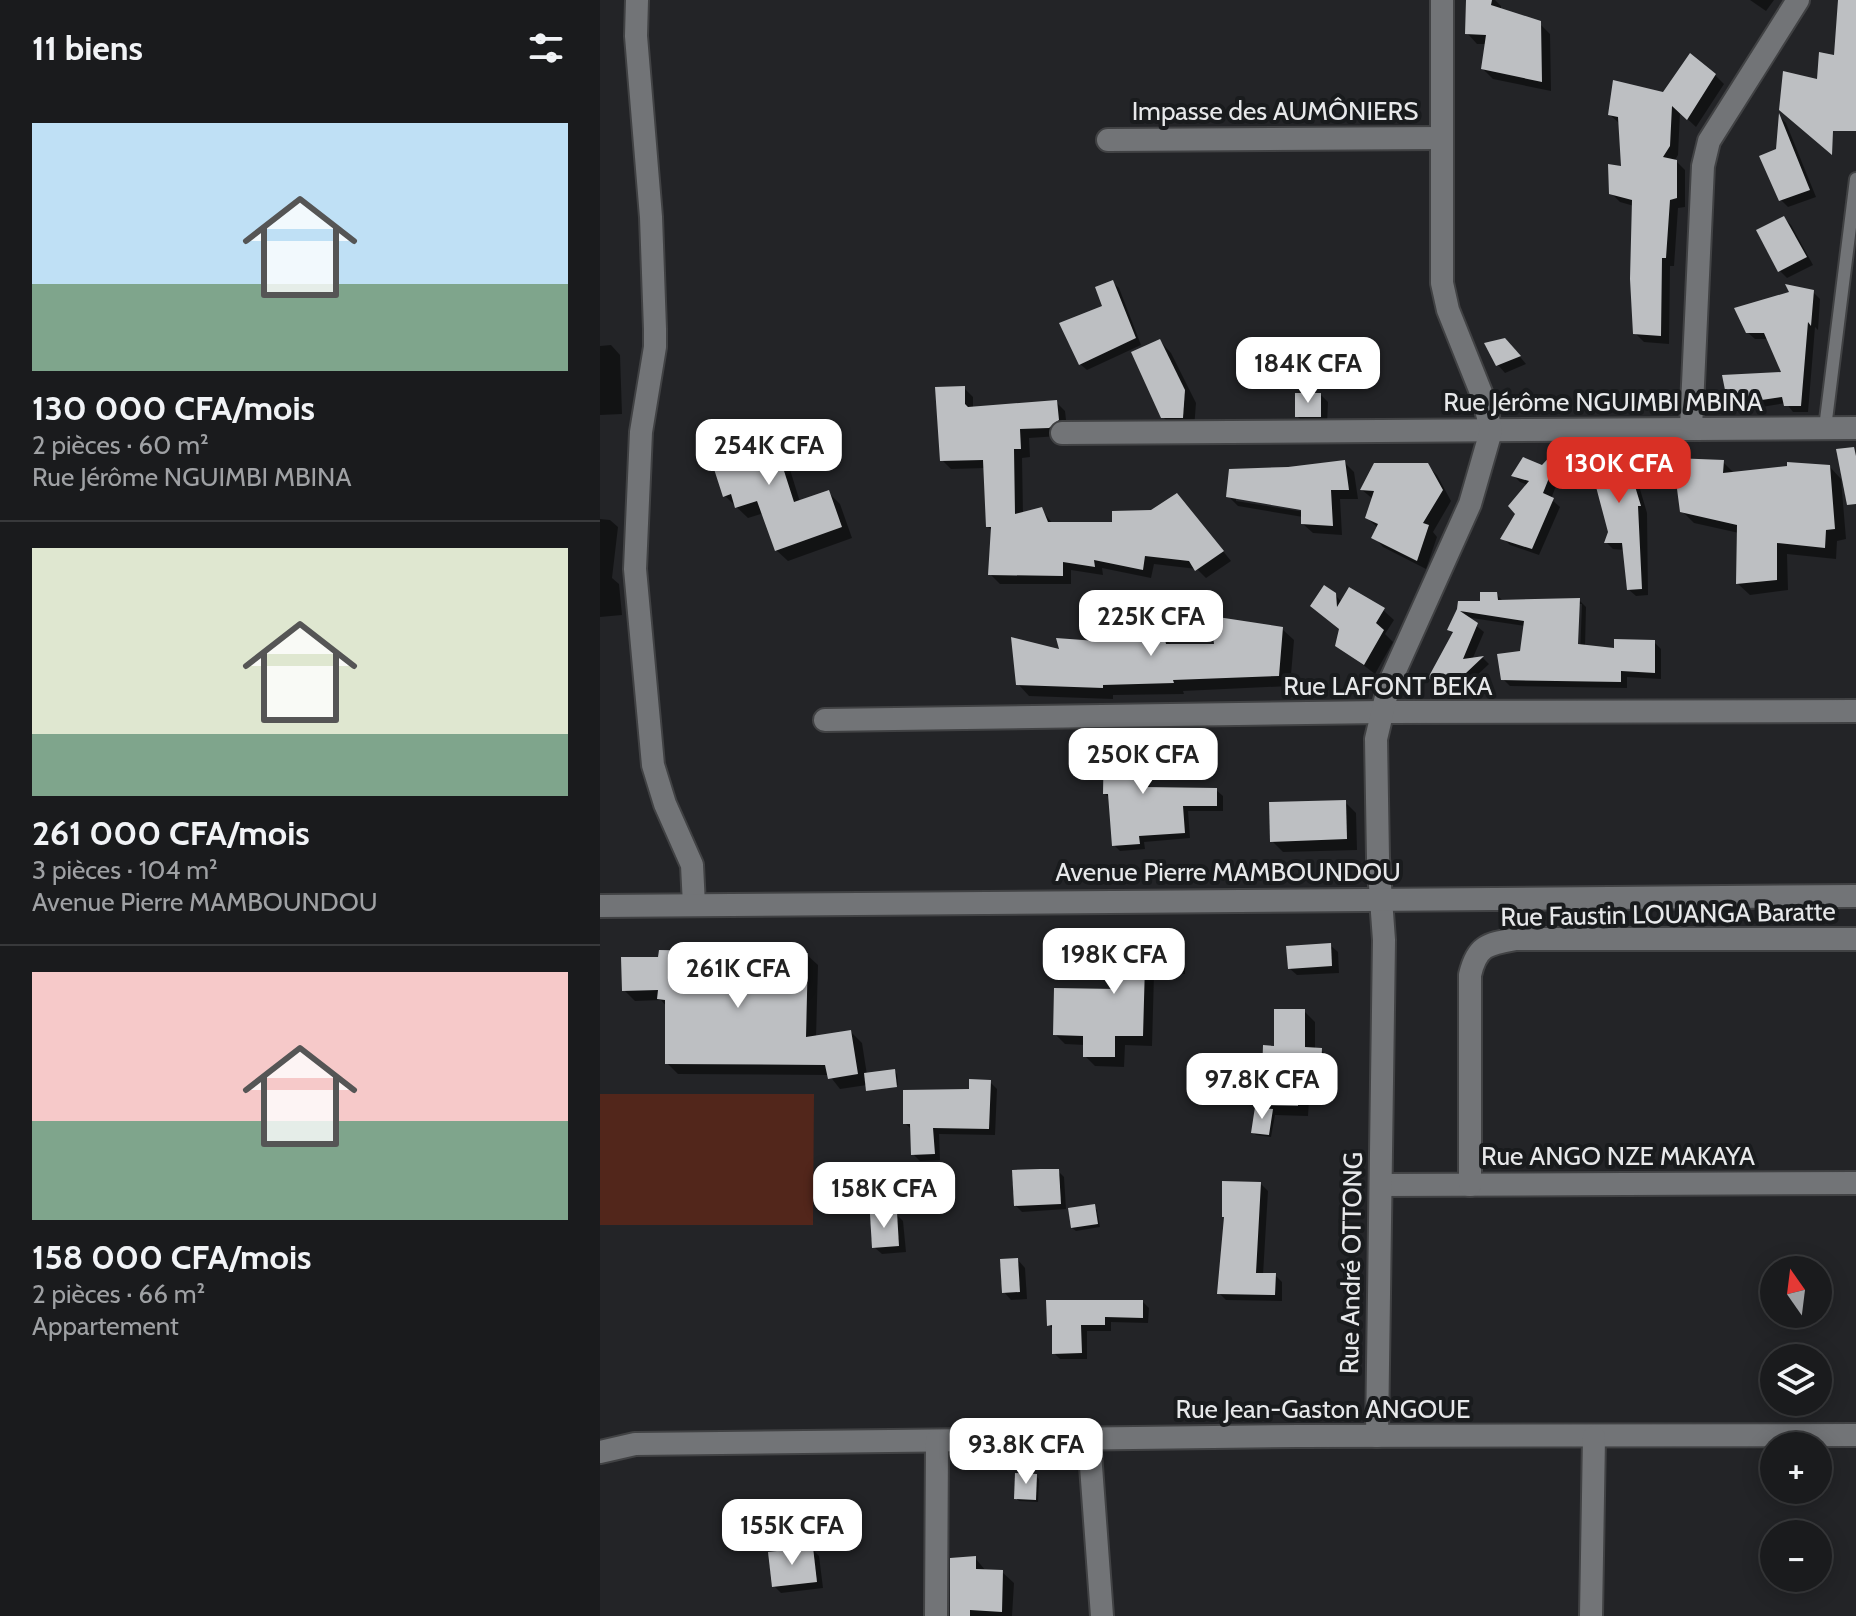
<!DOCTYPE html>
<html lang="fr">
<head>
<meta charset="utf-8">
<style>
  :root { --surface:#1a1b1d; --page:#232426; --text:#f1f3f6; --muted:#9fa1a4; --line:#38393b; --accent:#d93025 }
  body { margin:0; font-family:Cabin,sans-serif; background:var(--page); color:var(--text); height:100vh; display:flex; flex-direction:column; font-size:30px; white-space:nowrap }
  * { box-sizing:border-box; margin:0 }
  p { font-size:26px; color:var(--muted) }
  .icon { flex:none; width:44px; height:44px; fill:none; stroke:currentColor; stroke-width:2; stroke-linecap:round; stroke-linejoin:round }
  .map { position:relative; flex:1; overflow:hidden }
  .panel { display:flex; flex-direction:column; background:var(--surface); width:600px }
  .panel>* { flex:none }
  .needle { width:52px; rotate:346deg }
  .fabs { position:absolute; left:1160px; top:1256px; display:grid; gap:16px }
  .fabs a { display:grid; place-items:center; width:72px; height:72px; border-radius:50%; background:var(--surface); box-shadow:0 4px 20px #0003,0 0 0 2px var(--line); font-size:40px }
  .price { position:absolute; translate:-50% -68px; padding:0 18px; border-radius:16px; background:#fff; color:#222; font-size:26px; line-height:52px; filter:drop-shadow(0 2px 4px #0008) }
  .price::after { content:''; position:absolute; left:50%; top:48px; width:24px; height:18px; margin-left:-12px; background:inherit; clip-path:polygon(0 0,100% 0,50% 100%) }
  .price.selected { background:var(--accent); color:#fff }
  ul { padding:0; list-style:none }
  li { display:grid; align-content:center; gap:16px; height:424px; padding:0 32px }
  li+li { border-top:2px solid var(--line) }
  li span { display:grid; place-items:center; height:248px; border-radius:0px; color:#555 }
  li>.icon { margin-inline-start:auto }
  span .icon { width:144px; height:144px; fill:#fffc; stroke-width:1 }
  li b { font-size:34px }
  h2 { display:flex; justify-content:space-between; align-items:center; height:96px; padding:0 32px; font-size:34px }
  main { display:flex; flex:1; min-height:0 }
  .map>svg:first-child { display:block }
  .green { fill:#52261b }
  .shadow { fill:#0007; fill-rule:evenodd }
  .building { fill:#bdbfc2 }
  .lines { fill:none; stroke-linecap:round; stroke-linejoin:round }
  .service-casing { stroke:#414244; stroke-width:16 }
  .minor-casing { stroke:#414244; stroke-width:26 }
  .tertiary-casing { stroke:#414244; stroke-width:26 }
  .service { stroke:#727477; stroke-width:12 }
  .minor { stroke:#727477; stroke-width:22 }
  .tertiary { stroke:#727477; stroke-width:22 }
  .labels { text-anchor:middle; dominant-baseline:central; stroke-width:8; stroke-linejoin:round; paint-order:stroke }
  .street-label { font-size:26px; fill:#e7e8ea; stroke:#191b1d }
</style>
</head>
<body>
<main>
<section class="panel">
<h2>11 biens<svg class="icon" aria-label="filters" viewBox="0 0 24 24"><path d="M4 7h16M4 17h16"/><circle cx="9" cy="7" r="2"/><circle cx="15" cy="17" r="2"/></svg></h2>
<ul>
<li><span style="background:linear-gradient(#bfe0f5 65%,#7fa58c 0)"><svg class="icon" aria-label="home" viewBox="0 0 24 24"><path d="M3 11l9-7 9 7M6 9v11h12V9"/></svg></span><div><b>130 000 CFA/mois</b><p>2 pièces · 60 m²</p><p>Rue Jérôme NGUIMBI MBINA</p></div></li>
<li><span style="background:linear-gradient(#dfe7d0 75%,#7fa58c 0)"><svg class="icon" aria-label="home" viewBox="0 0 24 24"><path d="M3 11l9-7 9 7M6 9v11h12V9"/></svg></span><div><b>261 000 CFA/mois</b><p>3 pièces · 104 m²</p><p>Avenue Pierre MAMBOUNDOU</p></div></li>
<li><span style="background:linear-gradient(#f6c9c9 60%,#7fa58c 0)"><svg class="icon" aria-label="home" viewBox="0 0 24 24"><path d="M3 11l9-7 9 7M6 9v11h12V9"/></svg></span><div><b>158 000 CFA/mois</b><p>2 pièces · 66 m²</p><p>Appartement</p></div></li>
</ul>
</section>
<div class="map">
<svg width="1256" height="1616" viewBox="0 0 1256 1616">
  <rect width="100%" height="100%" fill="#232427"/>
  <polygon class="green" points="0,1094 214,1094 213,1225 0,1225"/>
  <g class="shadow">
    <polygon points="868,0 895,0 901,6 901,10 939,23 950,34 951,91 893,79 883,69 886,44 877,44 867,33"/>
    <polygon points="1150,0 1174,0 1166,11"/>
    <polygon points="1115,75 1124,84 1096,127 1080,112 1078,155 1075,160 1085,170 1085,207 1078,208 1074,266 1070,266 1069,344 1044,342 1035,333 1034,206 1020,202 1011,193 1023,169 1019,123 1010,115"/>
    <polygon points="1181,118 1186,123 1216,197 1188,207 1181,200"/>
    <polygon points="1184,218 1191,225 1213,265 1187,278 1180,271"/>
    <polygon points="512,282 519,288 541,345 487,370 480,364"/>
    <polygon points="1213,292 1220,299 1218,330 1215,327 1208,412 1193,412 1186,403 1137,411 1130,404 1184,373 1169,339 1155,339 1147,332"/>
    <polygon points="560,341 571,353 596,403 594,429 575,429 563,417"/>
    <polygon points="11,345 20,355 22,414 0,415 0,346"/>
    <polygon points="912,347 926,364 905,373 898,365"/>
    <polygon points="364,388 373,397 373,409 456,402 465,411 467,429 459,436 429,438 430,457 422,458 423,514 441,509 453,524 514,523 585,504 631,561 606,578 597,569 554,564 551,578 502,568 503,575 471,570 471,584 400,584 391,575 393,531 388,527 385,468 351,469 342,460"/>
    <polygon points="721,395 728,402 727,424 704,423 697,416"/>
    <polygon points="167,423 179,434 200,502 229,493 240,504 252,538 188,561 176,550 164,513 148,518 125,496"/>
    <polygon points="1029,446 1036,453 1035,472 1047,513 1048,595 1036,596 1028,589 1025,550 1013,549 1006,542"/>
    <polygon points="959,449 967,457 951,499 960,507 939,555 910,545 903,538 917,514 928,485 920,482 913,475 943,468"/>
    <path d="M 744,462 L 754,472 L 758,499 L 740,499 L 742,535 L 713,533 L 703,524 L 703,517 L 638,506 L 628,496 L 688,469 ZM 636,497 L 712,509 L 711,513 L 636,501 Z"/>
    <polygon points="1123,462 1134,473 1230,467 1241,479 1246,539 1237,541 1236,559 1187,554 1188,590 1150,595 1138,584 1139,533 1094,523 1082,511"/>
    <polygon points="827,465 837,475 851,501 833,532 837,537 826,569 783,547 774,537 778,528 767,518 773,499 762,490"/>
    <polygon points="0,519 10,520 18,527 12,578 19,584 22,615 0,617"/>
    <path d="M 896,594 L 904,602 L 979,600 L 986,607 L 985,647 L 1016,650 L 1054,642 L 1061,649 L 1061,679 L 1027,677 L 1027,688 L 910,686 L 903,679 L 922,653 L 925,626 L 865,617 L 884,632 L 872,660 L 883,658 L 889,664 L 855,696 L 837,684 L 854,635 L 849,630 L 859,610 L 882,603 ZM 978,604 L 982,604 L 980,655 L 976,654 Z"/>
    <polygon points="735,595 742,602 783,610 794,620 785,634 793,642 775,674 737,645 741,631 723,616"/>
    <polygon points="682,629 694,640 690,686 583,691 584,694 513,695 513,699 429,696 418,684 461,652 563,637 573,646 617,646"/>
    <polygon points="544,740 551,747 550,789 616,790 623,796 623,811 588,811 590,838 544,842 545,849 520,851 514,845 511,799 505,794"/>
    <polygon points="745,802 756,813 757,850 683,852 672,841"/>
    <polygon points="518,935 575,935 585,945 585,974 554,974 552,1046 525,1045 524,1067 495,1066 485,1056 485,1045 465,1044 455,1034 519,991"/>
    <polygon points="730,945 738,952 739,973 697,975 689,968"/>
    <polygon points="207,955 218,965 216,1038 251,1032 262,1043 267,1075 294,1071 297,1074 298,1085 268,1089 267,1085 240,1089 229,1075 78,1074 67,1063 67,1007 61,1000 35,1001 24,990"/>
    <polygon points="704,1011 715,1022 715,1050 721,1050 732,1061 730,1101 709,1100 708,1116 675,1115 671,1137 656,1135 653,1132 669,1110 663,1104 676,1048"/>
    <polygon points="390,1082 397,1089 395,1135 339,1134 340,1160 320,1161 313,1154 312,1130 305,1123"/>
    <polygon points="458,1171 464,1177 466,1209 422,1212 416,1206"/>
    <polygon points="661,1184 668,1191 663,1275 675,1275 682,1282 682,1301 626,1300 619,1293"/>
    <polygon points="494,1206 497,1210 500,1227 476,1231 472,1228"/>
    <polygon points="296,1214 303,1221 306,1252 282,1254 274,1247"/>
    <polygon points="418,1260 425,1268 427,1299 411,1300 404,1292"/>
    <polygon points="543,1302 549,1308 548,1323 511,1322 511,1331 487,1331 487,1359 460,1359 454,1353 454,1330 449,1325"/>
    <polygon points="436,1476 439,1479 438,1502 419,1501 416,1498"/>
    <polygon points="212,1549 219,1556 223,1588 181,1593 174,1586"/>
    <polygon points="375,1558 386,1571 402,1572 414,1583 412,1616 352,1616"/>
  </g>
  <g class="building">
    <polygon points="866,0 892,0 891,5 941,21 942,82 881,69 886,35 865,34"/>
    <polygon points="1238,0 1256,0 1256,131 1233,131 1232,155 1179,110 1183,71 1217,79 1219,52 1234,55"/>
    <polygon points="1090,53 1116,74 1087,120 1072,106 1070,146 1063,157 1077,160 1077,198 1070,200 1066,258 1062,258 1061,336 1033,334 1030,279 1032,200 1009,194 1008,164 1021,166 1018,117 1008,115 1013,80 1063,92"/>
    <polygon points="1179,113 1210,190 1179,201 1159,156 1176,149"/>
    <polygon points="1184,216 1207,257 1178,272 1156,230"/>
    <polygon points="513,280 536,338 479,365 459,323 502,306 495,287"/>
    <polygon points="1185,284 1214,290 1211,326 1208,322 1201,406 1184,406 1182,397 1128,405 1122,375 1181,372 1164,333 1146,333 1134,308 1189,292"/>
    <polygon points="905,338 921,356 896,366 884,343"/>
    <polygon points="560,339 585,390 583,418 561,418 531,352"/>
    <polygon points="365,386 365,404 368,407 457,400 459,420 449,428 420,429 421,449 414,449 415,514 442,507 448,522 512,522 512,511 551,510 577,493 624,551 595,571 589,561 545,556 543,570 494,560 495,567 463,562 463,576 388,575 391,527 386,527 383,460 340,461 335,387"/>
    <rect x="695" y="393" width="26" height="24"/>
    <polygon points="168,421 194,502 229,490 242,527 175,551 157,501 135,508 131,494 123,497 105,441"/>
    <polygon points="1029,444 1028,463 1041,506 1038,506 1042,589 1027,590 1022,543 1004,543 1008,532 986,449"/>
    <polygon points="959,447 961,448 943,493 954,498 932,549 900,539 915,514 908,506 929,481 911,476 923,457 942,465"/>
    <polygon points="1254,447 1256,456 1256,504 1247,505 1236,449"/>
    <polygon points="1073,458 1124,460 1123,473 1187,466 1187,462 1230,465 1235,529 1226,530 1225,548 1177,543 1177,580 1136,584 1137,525 1080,512"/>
    <polygon points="745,460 749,490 731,490 733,526 701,524 701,510 626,497 629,469 688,467"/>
    <polygon points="774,463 828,463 843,490 823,523 829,525 817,561 771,538 778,524 765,518 774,491 760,490"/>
    <polygon points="724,585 736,593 737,607 749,587 785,608 776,623 784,630 764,665 735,646 739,629 710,606"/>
    <polygon points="880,592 897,592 898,600 980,598 978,644 1014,648 1014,639 1055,640 1055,673 1021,671 1021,682 901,680 897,654 920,651 924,621 860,611 878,623 863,659 884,656 847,691 828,678 853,632 847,630 857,609 858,601 880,601"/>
    <polygon points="611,616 683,627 679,676 573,680 574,683 503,685 503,688 416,685 411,637 459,649 456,638 510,642 511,633 564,635 566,644 614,644"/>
    <polygon points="504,738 545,738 545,787 617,788 617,806 583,806 585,833 539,836 540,844 512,846 508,794 503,794"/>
    <polygon points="746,800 747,839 670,842 669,802"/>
    <polygon points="516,933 576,933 576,965 545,965 543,1036 515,1036 515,1057 483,1057 483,1036 453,1035 454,988 517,989"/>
    <polygon points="731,943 732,966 688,969 686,946"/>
    <polygon points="59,950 208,953 206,1037 251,1030 258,1074 228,1079 225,1065 65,1064 65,1000 57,999 58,990 22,991 21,957 58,957"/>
    <polygon points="674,1009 705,1009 705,1047 722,1048 720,1091 699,1090 698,1106 661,1105 663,1045 674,1046"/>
    <polygon points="295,1069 297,1087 266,1091 264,1073"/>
    <polygon points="369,1079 391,1080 389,1129 333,1128 335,1154 311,1155 310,1124 303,1124 303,1090 369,1089"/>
    <polygon points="655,1107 673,1109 669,1135 651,1133"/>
    <polygon points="440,1169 459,1169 461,1204 414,1206 412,1170"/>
    <polygon points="622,1181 661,1182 656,1273 676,1273 675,1295 617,1294 624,1217 622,1217"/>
    <polygon points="495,1204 498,1224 471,1228 468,1208"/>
    <polygon points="297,1212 299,1246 272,1248 270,1214"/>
    <polygon points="418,1258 420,1292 402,1293 400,1259"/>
    <polygon points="446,1300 543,1300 543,1318 505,1317 505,1325 481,1325 482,1353 452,1354 452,1325 447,1326"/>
    <polygon points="415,1473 437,1474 436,1500 414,1499"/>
    <polygon points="213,1547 217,1582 172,1587 168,1552"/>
    <polygon points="376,1556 376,1569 403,1570 402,1612 370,1610 370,1616 350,1616 350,1558"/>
  </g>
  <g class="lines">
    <g class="service-casing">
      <polyline id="service" points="1225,428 1256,179"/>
    </g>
    <g class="minor-casing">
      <g id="minor">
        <polyline points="37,0 36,36 51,217 55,329 55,347 41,432 35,569 53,765 65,804 92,865 94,905"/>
        <polyline points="508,140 842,138"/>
        <polyline points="1091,428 1103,166 1109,141 1198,0"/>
        <polyline points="462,433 1256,428"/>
        <polyline points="225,720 782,712 1256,711"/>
        <polyline points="781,1185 1256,1183"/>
        <path d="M 870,1185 L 870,975 C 877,945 888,944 916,939 L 1256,939"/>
        <polyline points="777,1436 784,940 778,858 776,739 789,684 870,504 891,431 884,400 848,310 842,283 842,0"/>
        <polyline points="489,1439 502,1616"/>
        <polyline points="0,1452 35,1444 698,1436 1256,1435"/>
        <polyline points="336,1616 337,1441"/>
        <polyline points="991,1616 994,1437"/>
      </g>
    </g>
    <g class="tertiary-casing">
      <polyline id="tertiary" points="0,906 1256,896"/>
    </g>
    <use href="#service" class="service"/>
    <use href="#minor" class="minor"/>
    <use href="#tertiary" class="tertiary"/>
  </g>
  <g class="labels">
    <g class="street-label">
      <text x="675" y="111">Impasse des AUMÔNIERS</text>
      <text x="1003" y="402">Rue Jérôme NGUIMBI MBINA</text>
      <text x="788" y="686">Rue LAFONT BEKA</text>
      <text x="628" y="872">Avenue Pierre MAMBOUNDOU</text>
      <text transform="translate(1068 914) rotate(-1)">Rue Faustin LOUANGA Baratte</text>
      <text x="1018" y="1156">Rue ANGO NZE MAKAYA</text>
      <text transform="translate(751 1263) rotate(-89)">Rue André OTTONG</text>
      <text x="723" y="1409">Rue Jean-Gaston ANGOUE</text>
    </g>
  </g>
</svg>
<div class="fabs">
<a><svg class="needle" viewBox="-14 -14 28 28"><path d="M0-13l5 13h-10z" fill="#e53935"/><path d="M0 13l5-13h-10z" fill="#9fa1a4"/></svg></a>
<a><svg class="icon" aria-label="layers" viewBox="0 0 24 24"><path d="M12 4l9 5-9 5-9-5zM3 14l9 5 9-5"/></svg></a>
<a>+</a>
<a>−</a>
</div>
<b class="price" style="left:708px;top:405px">184K CFA</b>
<b class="price" style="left:169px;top:487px">254K CFA</b>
<b class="price selected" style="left:1019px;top:505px">130K CFA</b>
<b class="price" style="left:551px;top:658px">225K CFA</b>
<b class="price" style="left:543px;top:796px">250K CFA</b>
<b class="price" style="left:514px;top:996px">198K CFA</b>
<b class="price" style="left:138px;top:1010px">261K CFA</b>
<b class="price" style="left:662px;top:1121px">97.8K CFA</b>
<b class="price" style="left:284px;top:1230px">158K CFA</b>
<b class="price" style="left:426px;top:1486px">93.8K CFA</b>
<b class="price" style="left:192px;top:1567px">155K CFA</b>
</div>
</main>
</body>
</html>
